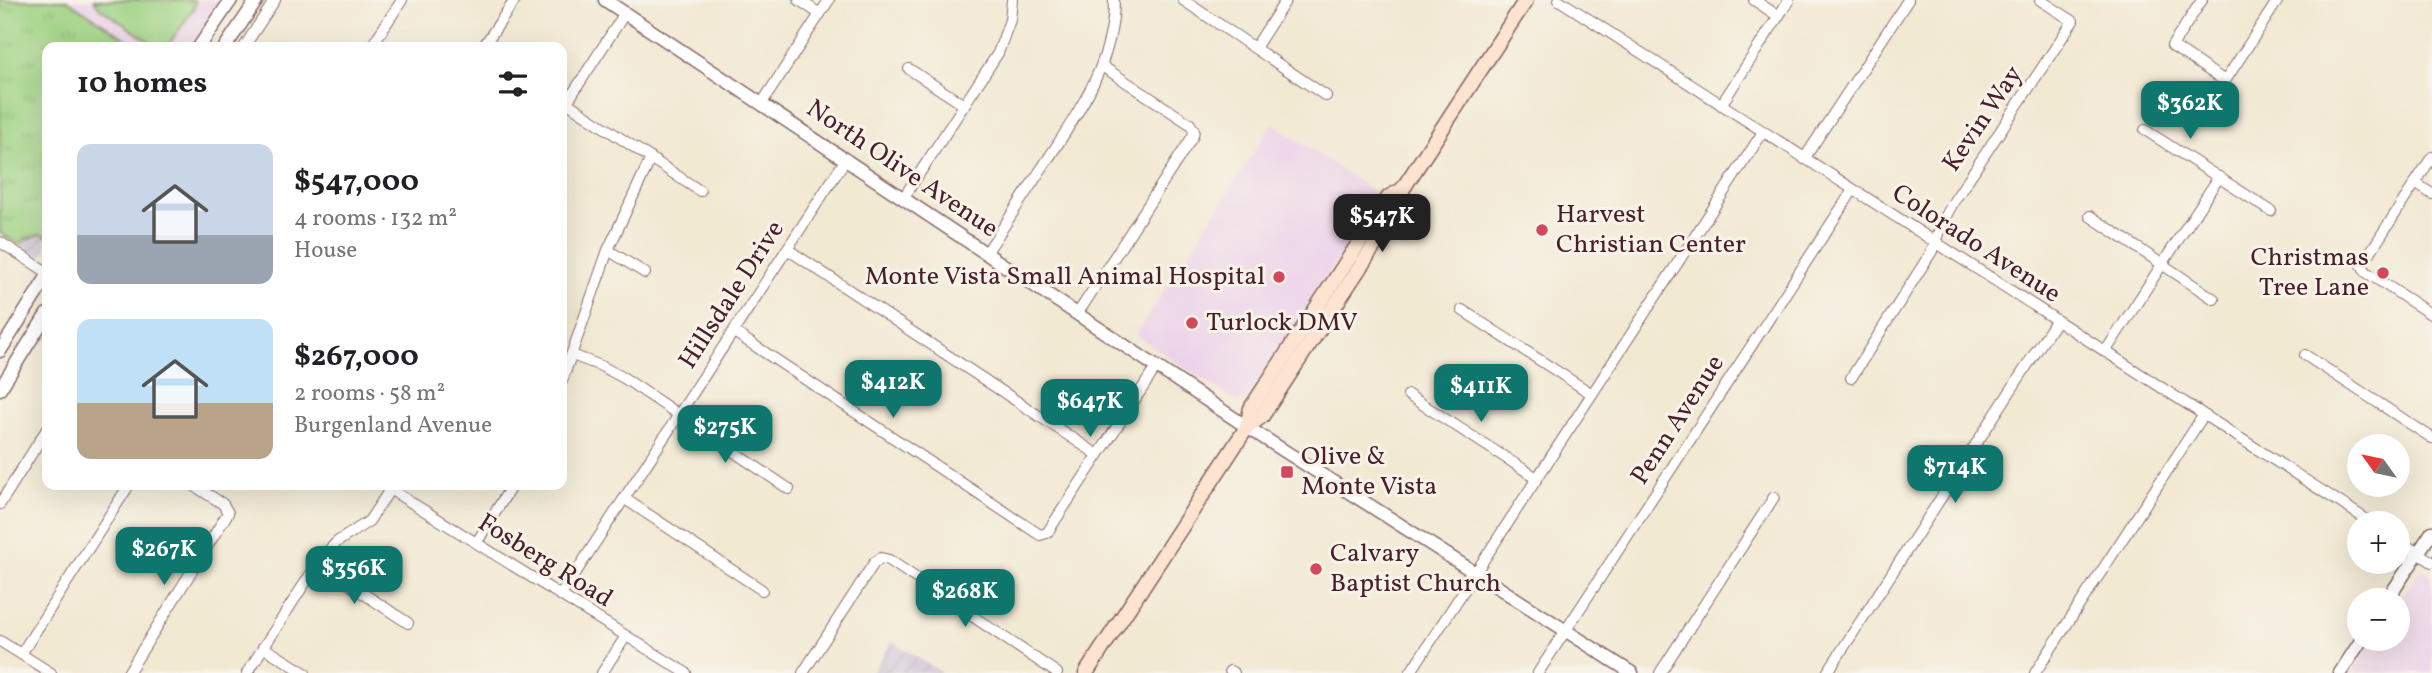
<!DOCTYPE html>
<html lang="en">
<head>
<meta charset="utf-8">
<style>
  :root { --surface:#fff; --page:#f6f6f6; --text:#202124; --muted:#757577; --accent:#0f766e }
  body { margin:0; font-family:Vollkorn,serif; background:var(--page); color:var(--text); height:100vh; display:flex; flex-direction:column; font-size:26px; white-space:nowrap }
  * { box-sizing:border-box; margin:0 }
  p { font-size:23px; color:var(--muted) }
  .icon { flex:none; width:38px; height:38px; fill:none; stroke:currentColor; stroke-width:2; stroke-linecap:round; stroke-linejoin:round }
  .map { position:relative; flex:1; overflow:hidden }
  .panel { position:absolute; left:42px; top:42px; width:525px; height:448px; display:flex; flex-direction:column; background:var(--surface); border-radius:14px; box-shadow:0 7px 28px #0002 }
  .panel>* { flex:none }
  .needle { width:46px; rotate:303deg }
  .tools { position:absolute; left:2347px; top:434px; display:grid; gap:14px }
  .tools a { display:grid; place-items:center; width:63px; height:63px; border-radius:50%; background:var(--surface); box-shadow:0 7px 28px #0002; font-size:35px }
  .price { position:absolute; translate:-50% -60px; padding:0 16px; border-radius:14px; background:var(--accent); color:#fff; font-size:23px; line-height:46px; filter:drop-shadow(0 2px 4px #0008) }
  .price::after { content:''; position:absolute; left:50%; top:42px; width:21px; height:16px; margin-left:-10px; background:inherit; clip-path:polygon(0 0,100% 0,50% 100%) }
  .price.selected { background:#222; color:#fff }
  ul { padding:0; list-style:none }
  li { display:flex; align-items:center; gap:21px; height:175px; padding:0 35px }
  li span { display:grid; place-items:center; flex:none; width:196px; height:140px; border-radius:14px; color:#555 }
  li>.icon { margin-inline-start:auto }
  span .icon { width:84px; height:84px; fill:#fffc; stroke-width:1 }
  li b { font-size:30px }
  h2 { display:flex; justify-content:space-between; align-items:center; height:84px; padding:0 35px; font-size:30px }
  .map>svg:first-child { display:block }
  .built { fill:#ecd1ea }
  .industrial { fill:url(#industrial-furrows) }
  .grass { fill:#9cd181; stroke:#737856; stroke-width:2 }
  .park { fill:url(#park-tufts); stroke:#737856; stroke-width:2 }
  .lines { fill:none; stroke-linecap:round; stroke-linejoin:round }
  .minor-casing { stroke:#856666; stroke-width:12 }
  .tertiary-casing { stroke:#856666; stroke-width:15 }
  .secondary-casing { stroke:#856666; stroke-width:17 }
  .minor { stroke:#fff; stroke-width:10 }
  .tertiary { stroke:#fff; stroke-width:12 }
  .secondary { stroke:#fde4d0; stroke-width:14 }
  .poi-dot { fill:#d1495b; stroke:#f7f3e8; stroke-width:2.5 }
  .labels { text-anchor:middle; dominant-baseline:central; stroke-width:6; stroke-linejoin:round; paint-order:stroke }
  .street-label { font-size:26px; fill:#4a1f2b; stroke:#f7f3e8 }
  .poi-label { font-size:26px; fill:#4a1f2b; stroke:#f7f3e8; text-anchor:start }
</style>
</head>
<body>
<div class="map">
<svg width="2432" height="673" viewBox="0 0 2432 673">
  <defs>
    <pattern id="industrial-furrows" width="10" height="10" patternUnits="userSpaceOnUse" patternTransform="scale(1.75)"><rect width="10" height="10" fill="#cbbfd5"/><path d="M-1 1l2-2M0 10L10 0M9 11l2-2" fill="none" stroke="#b0a4b7"/></pattern>
    <pattern id="park-tufts" width="24" height="20" patternUnits="userSpaceOnUse" patternTransform="scale(1.75)"><rect width="24" height="20" fill="#9cd181"/><path d="M3 7l-1-3M5 7V3M7 7l1-3M15 17l-1-3M17 17v-4M19 17l1-3" fill="none" stroke="#88b370"/></pattern>
  </defs>
  <rect width="100%" height="100%" fill="#f7f3e8"/>
  <filter id="ink" filterUnits="userSpaceOnUse"><feTurbulence type="fractalNoise" baseFrequency=".0143" numOctaves="2"/><feDisplacementMap in="SourceGraphic" scale="14" xChannelSelector="R" yChannelSelector="G"/><feConvolveMatrix kernelMatrix="1 2 1 2 8 2 1 2 1" color-interpolation-filters="sRGB"/></filter>
  <filter id="wash" filterUnits="userSpaceOnUse"><feTurbulence type="fractalNoise" baseFrequency=".00686" numOctaves="4" result="noise"/><feDisplacementMap in="SourceGraphic" scale="28" xChannelSelector="R" yChannelSelector="G"/><feGaussianBlur stdDeviation="1.57" result="paint"/><feColorMatrix in="noise" values="0 0 0 0 0 0 0 0 0 0 0 0 0 0 0 0 0 1.4 0 .05"/><feComposite in="paint" operator="in"/></filter>
  <g filter="url(#wash)">
    <rect width="100%" height="100%" fill="#f2e9d3"/>
    <g class="built">
      <polygon points="67,0 221,0 189,47 138,47"/>
      <polygon points="1273,123 1379,196 1247,398 1238,402 1135,335"/>
      <polygon points="2421,568 2432,575 2432,673 2352,673 2374,639 2398,639 2398,604"/>
    </g>
    <g class="industrial">
      <polygon points="41,234 47,237 47,250 41,255 36,255 19,244 26,239"/>
      <polygon points="892,641 942,673 872,673"/>
    </g>
    <path class="grass" d="M 94,0 L 195,0 L 195,1 L 194,8 L 172,40 C 167,46 160,47 153,44 L 100,8 Z"/>
    <polygon class="park" points="0,0 67,0 138,47 47,47 47,237 41,234 27,239 19,244 0,233"/>
  </g>
  <g filter="url(#ink)">
    <g class="lines">
      <g class="minor-casing">
        <g id="minor">
          <polyline points="799,0 820,14"/>
          <polyline points="1183,0 1326,96"/>
          <polyline points="1559,0 2372,523"/>
          <polyline points="1754,0 1778,16"/>
          <polyline points="2202,0 2172,46 2225,81 2278,0"/>
          <polyline points="244,47 275,0"/>
          <polyline points="371,47 402,0"/>
          <polyline points="483,47 515,0"/>
          <polyline points="1255,48 1286,0"/>
          <polyline points="909,69 964,105"/>
          <polyline points="566,102 700,191"/>
          <polyline points="762,103 829,0"/>
          <polyline points="1721,105 1789,0"/>
          <polyline points="562,110 625,13"/>
          <polyline points="2145,130 2271,211"/>
          <polyline points="2432,157 2362,265 2366,272 2432,315"/>
          <polyline points="1804,159 1908,0"/>
          <polyline points="2415,183 2432,194"/>
          <polyline points="904,197 998,53 1010,20 1012,0"/>
          <polyline points="2090,216 2214,299"/>
          <polyline points="0,242 47,272"/>
          <polyline points="787,249 1098,455"/>
          <polyline points="608,250 645,273"/>
          <path d="M 987,252 C 1007,222 1026,192 1046,162 C 1079,112 1114,62 1114,0"/>
          <polyline points="1462,310 1592,394"/>
          <polyline points="1078,313 1193,136 1194,130 1190,124 1102,66"/>
          <polyline points="734,332 1040,535 1047,533 1157,366"/>
          <polyline points="2105,352 2219,177"/>
          <polyline points="572,355 601,366 624,378 789,489"/>
          <polyline points="2305,355 2432,438"/>
          <polyline points="1851,378 1932,251 1941,225 1954,201 2073,21 2040,0"/>
          <polyline points="562,381 608,250 651,158"/>
          <polyline points="1408,395 1537,478"/>
          <polyline points="383,485 686,673"/>
          <polyline points="625,499 762,590"/>
          <polyline points="0,504 47,429"/>
          <polyline points="2398,540 2432,562"/>
          <polyline points="477,542 512,485"/>
          <polyline points="317,563 408,623"/>
          <polyline points="561,595 846,159"/>
          <polyline points="0,641 51,673"/>
          <polyline points="263,647 305,673"/>
          <polyline points="21,654 129,485"/>
          <polyline points="1230,671 1234,673"/>
          <polyline points="128,673 228,513 223,504 193,485"/>
          <polyline points="247,673 321,558 337,542 369,521 393,485"/>
          <polyline points="602,673 626,636"/>
          <polyline points="803,673 874,563 881,558 889,560 1057,673"/>
          <polyline points="1410,673 1763,132"/>
          <polyline points="1538,673 1853,190"/>
          <polyline points="1660,673 1774,497"/>
          <polyline points="1827,673 2056,321"/>
          <polyline points="2035,673 2203,416"/>
        </g>
      </g>
      <g class="tertiary-casing">
        <g id="tertiary">
          <polyline points="605,0 1247,427 1632,673"/>
          <polyline points="199,47 231,0"/>
          <polyline points="225,47 257,0"/>
          <polyline points="0,351 47,277"/>
          <polyline points="0,389 47,314"/>
          <polyline points="2387,600 2432,532"/>
          <polyline points="2340,673 2362,639"/>
        </g>
      </g>
      <g class="secondary-casing">
        <g id="secondary">
          <polyline points="1247,427 1262,416 1401,205 1402,190"/>
          <polyline points="1086,673 1247,427 1251,408 1389,197 1402,190 1526,0"/>
        </g>
      </g>
      <use href="#minor" class="minor"/>
      <use href="#tertiary" class="tertiary"/>
      <use href="#secondary" class="secondary"/>
    </g>
  </g>
  <g class="poi-dot">
    <circle cx="1542" cy="230" r="7"/>
    <circle cx="2383" cy="273" r="7"/>
    <circle cx="1279" cy="277" r="7"/>
    <circle cx="1192" cy="323" r="7"/>
    <rect x="1280" y="465" width="14" height="14" rx="3.5"/>
    <circle cx="1316" cy="569" r="7"/>
  </g>
  <g class="labels">
    <g class="street-label">
      <text transform="translate(1983 119) rotate(-56)">Kevin Way</text>
      <text transform="translate(902 169) rotate(34)">North Olive Avenue</text>
      <text transform="translate(1976 244) rotate(33)">Colorado Avenue</text>
      <text transform="translate(732 295) rotate(-57)">Hillsdale Drive</text>
      <text transform="translate(1678 420) rotate(-57)">Penn Avenue</text>
      <text transform="translate(545 561) rotate(32)">Fosberg Road</text>
    </g>
    <g class="poi-label">
      <text x="1556" y="215">Harvest<tspan x="1556" dy="30">Christian Center</tspan></text>
      <text x="2369" y="258" text-anchor="end">Christmas<tspan x="2369" dy="30">Tree Lane</tspan></text>
      <text x="1265" y="277" text-anchor="end">Monte Vista Small Animal Hospital</text>
      <text x="1206" y="323">Turlock DMV</text>
      <text x="1301" y="457">Olive &amp;<tspan x="1301" dy="30">Monte Vista</tspan></text>
      <text x="1330" y="554">Calvary<tspan x="1330" dy="30">Baptist Church</tspan></text>
    </g>
  </g>
</svg>
<div class="tools">
<a><svg class="needle" viewBox="-14 -14 28 28"><path d="M0-13l5 13h-10z" fill="#e53935"/><path d="M0 13l5-13h-10z" fill="#757577"/></svg></a>
<a>+</a>
<a>−</a>
</div>
<b class="price" style="left:2190px;top:141px">$362K</b>
<b class="price selected" style="left:1382px;top:254px">$547K</b>
<b class="price" style="left:893px;top:420px">$412K</b>
<b class="price" style="left:1481px;top:424px">$411K</b>
<b class="price" style="left:1090px;top:439px">$647K</b>
<b class="price" style="left:725px;top:465px">$275K</b>
<b class="price" style="left:1955px;top:505px">$714K</b>
<b class="price" style="left:164px;top:587px">$267K</b>
<b class="price" style="left:354px;top:606px">$356K</b>
<b class="price" style="left:965px;top:629px">$268K</b>
<section class="panel">
<h2>10 homes<svg class="icon" aria-label="filters" viewBox="0 0 24 24"><path d="M4 7h16M4 17h16"/><circle cx="9" cy="7" r="2"/><circle cx="15" cy="17" r="2"/></svg></h2>
<ul>
<li><span style="background:linear-gradient(#c9d6e8 65%,#9aa5b1 0)"><svg class="icon" aria-label="home" viewBox="0 0 24 24"><path d="M3 11l9-7 9 7M6 9v11h12V9"/></svg></span><div><b>$547,000</b><p>4 rooms · 132 m²</p><p>House</p></div></li>
<li><span style="background:linear-gradient(#bfe0f5 60%,#b9a48a 0)"><svg class="icon" aria-label="home" viewBox="0 0 24 24"><path d="M3 11l9-7 9 7M6 9v11h12V9"/></svg></span><div><b>$267,000</b><p>2 rooms · 58 m²</p><p>Burgenland Avenue</p></div></li>
</ul>
</section>
</div>
</body>
</html>
